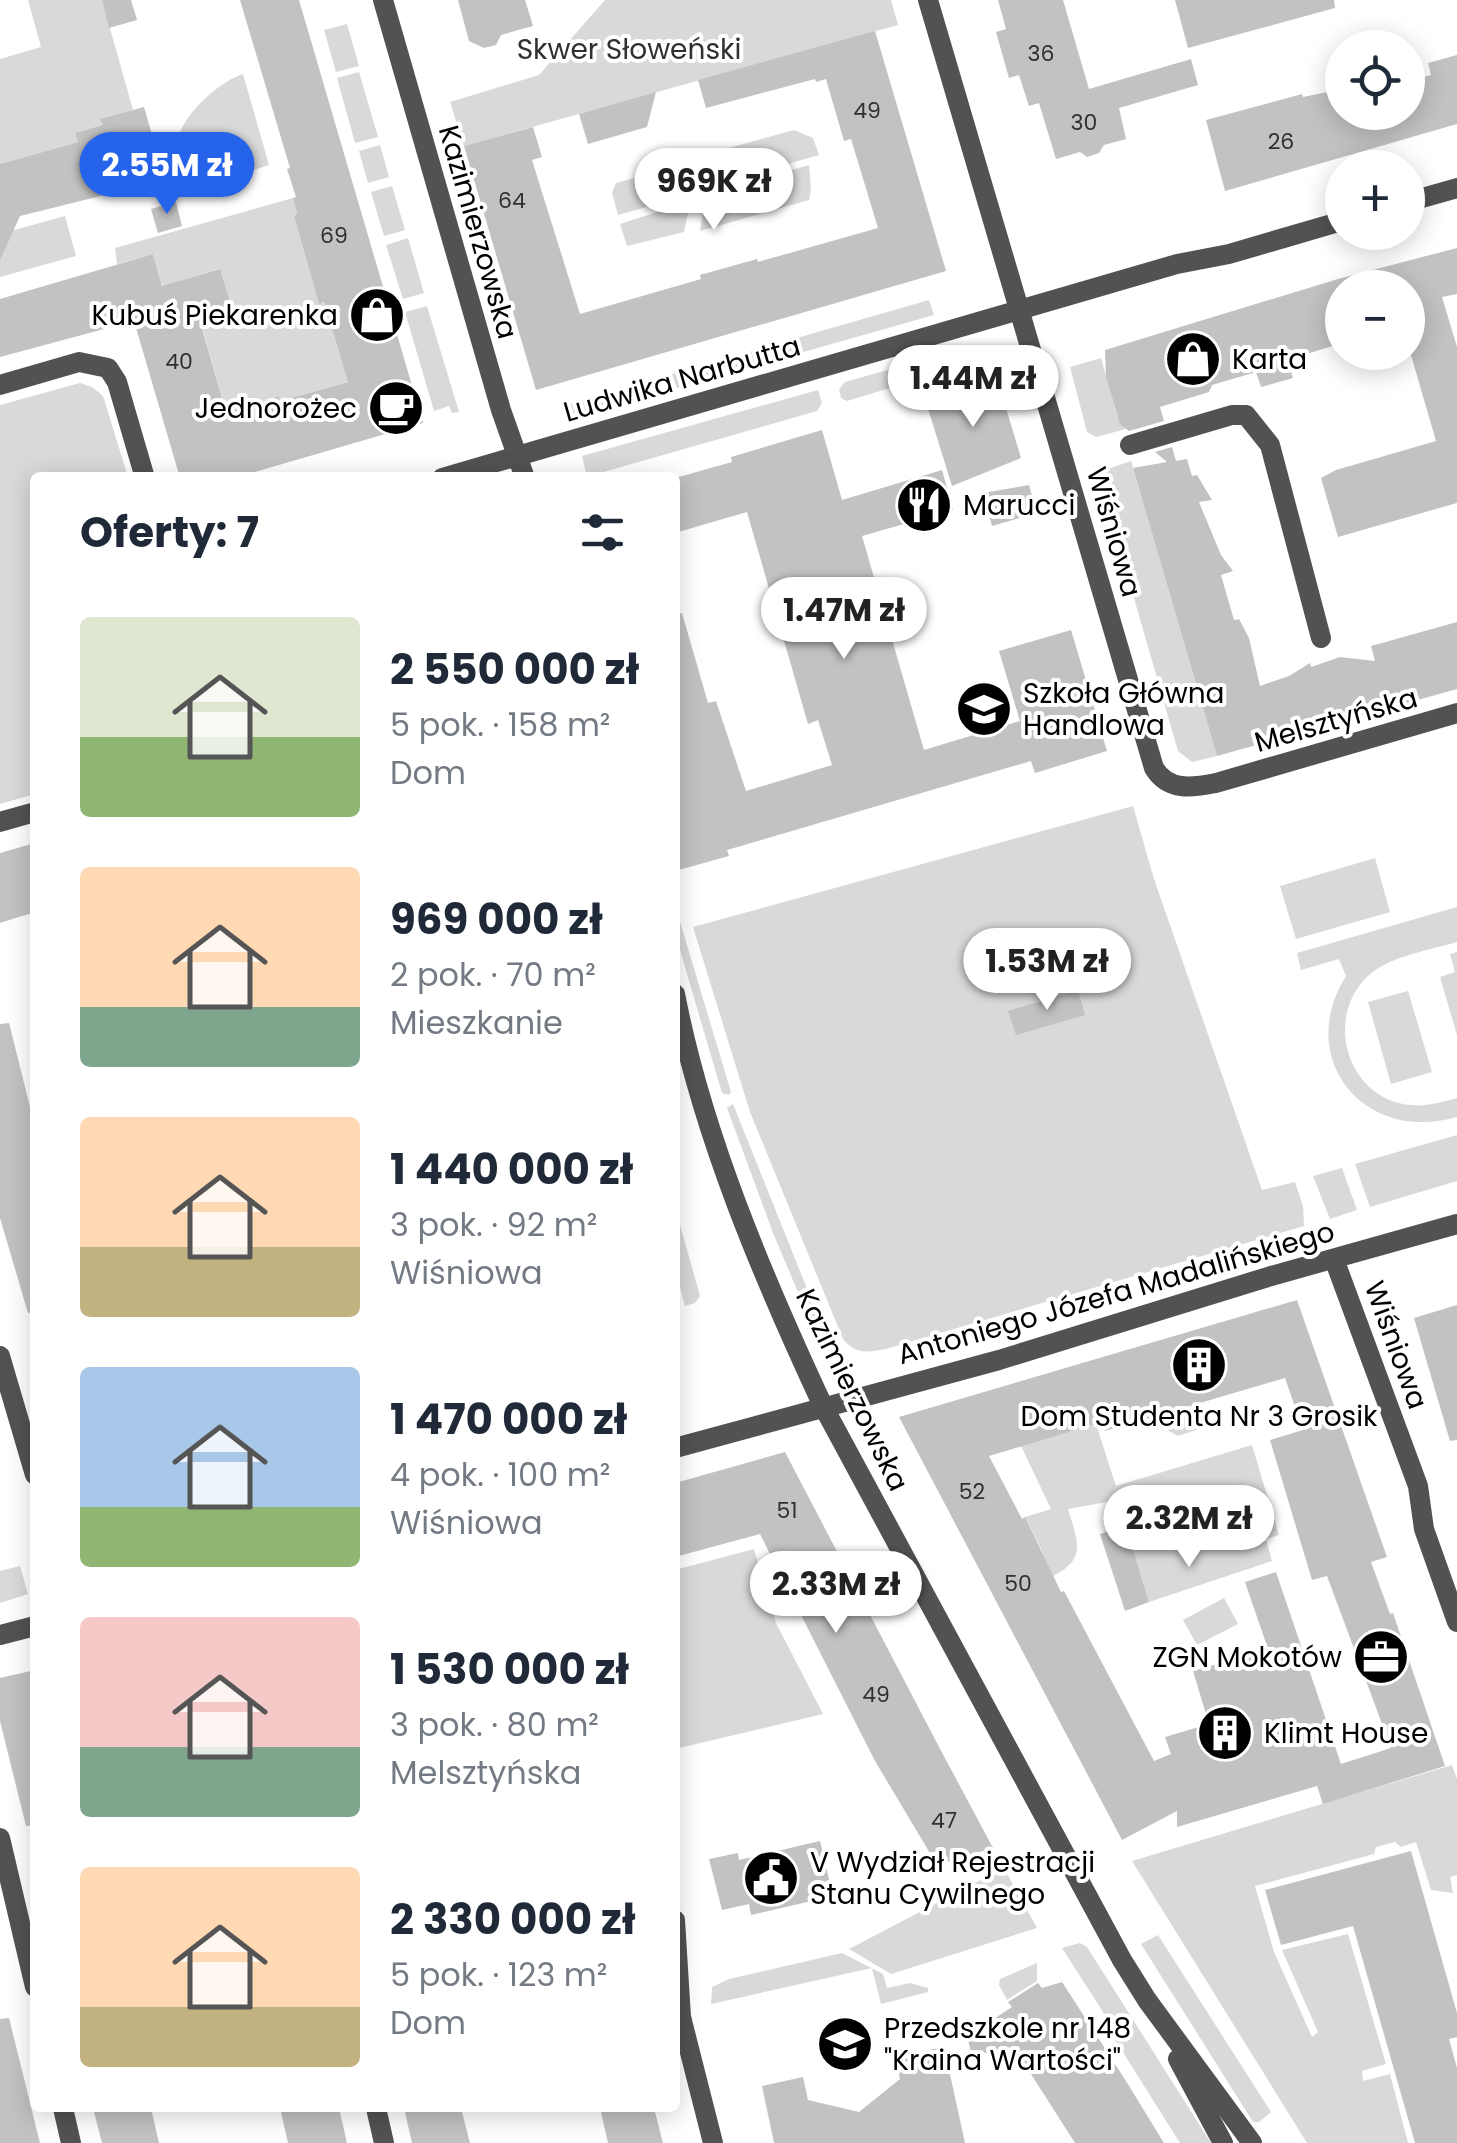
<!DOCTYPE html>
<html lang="pl">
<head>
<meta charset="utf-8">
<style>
  :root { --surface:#fff; --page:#f2f2f3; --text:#1f2937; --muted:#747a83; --accent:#2563eb }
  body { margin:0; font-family:Poppins,sans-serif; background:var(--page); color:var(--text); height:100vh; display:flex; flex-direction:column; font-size:38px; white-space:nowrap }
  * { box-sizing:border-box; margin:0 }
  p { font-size:32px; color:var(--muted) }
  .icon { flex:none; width:55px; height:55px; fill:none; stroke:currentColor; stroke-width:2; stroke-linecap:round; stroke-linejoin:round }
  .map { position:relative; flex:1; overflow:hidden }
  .details { position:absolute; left:30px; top:472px; width:650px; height:1640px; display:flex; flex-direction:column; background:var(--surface); border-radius:10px; box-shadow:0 5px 25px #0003 }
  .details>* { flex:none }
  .controls { position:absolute; left:1325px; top:30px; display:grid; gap:20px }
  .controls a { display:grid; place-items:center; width:100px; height:100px; border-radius:50%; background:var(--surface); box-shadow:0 5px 25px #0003; font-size:50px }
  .price { position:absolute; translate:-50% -85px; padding:0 22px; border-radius:35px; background:#fff; color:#222; font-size:32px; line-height:65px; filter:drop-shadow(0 2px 5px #0008) }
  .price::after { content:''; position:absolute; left:50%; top:60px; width:30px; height:22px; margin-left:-15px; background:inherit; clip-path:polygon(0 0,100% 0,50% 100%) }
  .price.on { background:var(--accent); color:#fff }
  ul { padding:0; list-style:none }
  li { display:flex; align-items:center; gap:30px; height:250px; padding:0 50px }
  li span { display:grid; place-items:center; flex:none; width:280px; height:200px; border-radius:10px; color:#555 }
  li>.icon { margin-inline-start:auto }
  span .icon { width:120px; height:120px; fill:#fffc; stroke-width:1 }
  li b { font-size:42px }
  h2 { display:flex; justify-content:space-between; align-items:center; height:120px; padding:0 50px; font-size:42px }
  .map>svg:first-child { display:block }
  .green { fill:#d9d9d9 }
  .building { fill:#c2c2c2; fill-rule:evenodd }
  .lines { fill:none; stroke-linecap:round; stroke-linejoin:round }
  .minor { stroke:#525252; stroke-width:20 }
  .tertiary { stroke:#525252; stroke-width:20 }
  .labels { text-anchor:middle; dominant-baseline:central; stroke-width:8; stroke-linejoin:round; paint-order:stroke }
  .number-label { font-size:22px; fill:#303030 }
  .park-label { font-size:28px; fill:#303030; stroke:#fff }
  .street-label { font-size:28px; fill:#000; stroke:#fff }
  .poi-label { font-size:28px; fill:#000; stroke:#fff; text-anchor:start }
</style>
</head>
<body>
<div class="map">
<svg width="1457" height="2143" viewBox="0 0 1457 2143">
  <rect width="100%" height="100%" fill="#fff"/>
  <g class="green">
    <polygon points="28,0 102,0 133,110 101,119 101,125 75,133 78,142 0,164 0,59 41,47"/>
    <polygon points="605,0 891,0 898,25 464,146 450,102 539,75"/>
    <polygon points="347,24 359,66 336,72 324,30"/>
    <polygon points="359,72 378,137 355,143 337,78"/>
    <path d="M 243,74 L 269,165 L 188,190 C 184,177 178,163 177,150 C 174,121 218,82 243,74 Z"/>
    <polygon points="794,130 813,138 819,155 722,183 729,148"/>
    <polygon points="380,145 389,177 368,183 359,151"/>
    <polygon points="809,165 811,190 809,200 700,231 706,195"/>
    <polygon points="671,168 682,179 682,197 618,215 612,193 616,183"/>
    <polygon points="392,186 405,230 384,236 371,192"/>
    <polygon points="293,198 297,214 294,216 319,303 324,303 343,364 358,379 280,401 277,396 226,412 202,326 219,269 179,281 171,292 162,285 153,254 117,264 115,248"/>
    <polygon points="682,204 689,208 684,232 627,246 620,224"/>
    <polygon points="65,216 76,256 0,277 0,234"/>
    <polygon points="408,238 424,293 403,299 386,245"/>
    <polygon points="929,300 934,315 677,388 672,374"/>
    <polygon points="427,306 459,412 452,413 449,406 434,411 405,312"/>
    <polygon points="972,346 976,359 973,363 847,401 841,398 839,389 845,382"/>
    <polygon points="1101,358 1118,418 1126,429 1096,437 1087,432 1070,367"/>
    <polygon points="645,382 649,396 574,418 569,404"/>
    <polygon points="80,383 92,387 103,396 128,477 35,478 35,794 0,804 0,405"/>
    <polygon points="818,390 822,403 817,411 593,475 586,473 582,456"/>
    <polygon points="1131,461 1217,756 1192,762 1178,751 1100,480 1102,471"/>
    <path d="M 1133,806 L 1154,879 L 1262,1190 L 1295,1182 L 1303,1206 L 1304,1226 L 886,1349 C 867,1352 856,1355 843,1339 L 750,1112 L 693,927 Z"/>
    <polygon points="1375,858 1390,912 1296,939 1280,886"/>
    <polygon points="675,905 731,1092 729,1095 722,1093 675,933"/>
    <path d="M 1457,907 L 1457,942 C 1427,951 1386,956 1364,980 C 1326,1022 1348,1093 1403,1104 C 1422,1108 1439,1103 1457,1098 L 1457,1117 C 1365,1144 1294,1059 1346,976 L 1339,959 L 1301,970 L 1297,953 Z"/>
    <polygon points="1457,952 1457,1035 1440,977 1455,972 1450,954"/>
    <polygon points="1408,991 1432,1072 1391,1084 1368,1002"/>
    <polygon points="733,1104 818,1316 811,1323 773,1233 727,1108"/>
    <polygon points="1457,1135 1457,1181 1370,1207 1355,1164"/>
    <polygon points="1342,1168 1357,1210 1330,1219 1313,1176"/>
    <polygon points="675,1207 700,1296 695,1303 685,1306 675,1269"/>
    <polygon points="1202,1403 1208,1426 1178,1436 1167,1430 1163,1415"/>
    <path d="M 1096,1424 L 1116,1486 L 1252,1445 L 1279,1535 L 1266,1539 L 1272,1561 L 1149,1602 L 1118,1500 L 1068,1509 C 1079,1545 1087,1561 1047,1579 L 1042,1551 L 1025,1517 L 1051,1509 L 1021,1446 Z"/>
    <polygon points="754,1549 776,1623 823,1714 675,1749 675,1570"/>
    <polygon points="20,1566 28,1594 0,1603 0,1571"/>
    <polygon points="1224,1598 1238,1624 1197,1645 1183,1620"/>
    <polygon points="1452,1765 1457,1779 1457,1875 1450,1877 1453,1893 1431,1890 1416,1842 1401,1847 1395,1842 1376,1847 1374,1854 1255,1886 1274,1952 1312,2037 1318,2032 1282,1950 1348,1934 1386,2064 1362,2071 1363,2081 1390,2074 1408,2143 1307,2143 1132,1861"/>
    <polygon points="1004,1868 1037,1928 891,1974 849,1949"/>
    <polygon points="1158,1935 1271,2112 1259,2122 1253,2122 1141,1944"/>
    <polygon points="1080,1943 1087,1947 1211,2143 1180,2143 1112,2035 1112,2026 1062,1948"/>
    <polygon points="842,1953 883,1974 887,1988 910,1983 928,1988 928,1992 881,2004 872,1968 711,2004 712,1987 729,1979"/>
    <polygon points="1037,1963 1037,1981 1007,2000 999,1985 1000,1979"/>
  </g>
  <g class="building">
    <polygon points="102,0 131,0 137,20 109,28"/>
    <polygon points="240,0 299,0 423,423 234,478 180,478 134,321 0,357 0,299 153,254 162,286 220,269 235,319 202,328 226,412 278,396 280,401 348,382 324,302 319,304 294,216 297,214 293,198 296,197 287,169 290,168"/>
    <polygon points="458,0 525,0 533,26 501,35 496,45 484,48 469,41"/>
    <polygon points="998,0 1063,0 1089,89 1191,59 1198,85 1119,108 1126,139 1104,145 1099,153 1087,157 1080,152 1056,159 1039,103 1029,106 1019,75 1009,78 996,32 1006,29"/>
    <polygon points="1175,0 1334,0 1335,8 1188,48"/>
    <polygon points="875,31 946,271 536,390 464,146 533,127 542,157 532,160 580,314 701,279 700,275 757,259 758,262 878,228 851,139 844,141 826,79 816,82 815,79 706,108 698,80"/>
    <polygon points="1457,55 1457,124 1225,191 1206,120 1302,94 1303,97 1342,89 1342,112 1408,112 1408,81 1431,75 1428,63"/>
    <polygon points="656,92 647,127 588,144 579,114"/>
    <polygon points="144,107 165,180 20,216 0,260 0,164 78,142 75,133 102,125 100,119"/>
    <polygon points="176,202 182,226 158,233 151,209"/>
    <polygon points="1457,248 1457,294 1442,297 1457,347 1457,503 1338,537 1321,478 1336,470 1436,441 1408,345 1408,288 1342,288 1342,343 1287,360 1293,378 1261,387 1256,372 1212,385 1209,392 1160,407 1164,421 1129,431 1120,424 1106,377 1105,350 1338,279"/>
    <polygon points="997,378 1021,458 952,486 925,399"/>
    <polygon points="822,430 842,500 942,470 953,510 862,536 924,750 1020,721 999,651 1071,630 1107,751 1035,773 1031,761 727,850 729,856 675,871 675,614 682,613 708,703 716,701 746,791 832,765 818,720 808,724 747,512 675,533 675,478 732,462 731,457"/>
    <polygon points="1172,447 1176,461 1187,459 1192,476 1197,475 1212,500 1199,502 1221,555 1233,571 1221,575 1234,620 1239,619 1249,638 1260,686 1289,676 1310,663 1311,667 1340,657 1375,661 1371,646 1457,622 1457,689 1217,756 1133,468 1167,462 1155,452"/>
    <polygon points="1029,485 1037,513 992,526 983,493"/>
    <polygon points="35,843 35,912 0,923 0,853"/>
    <polygon points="1078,990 1085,1015 1016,1035 1008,1011"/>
    <polygon points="9,1023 35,1127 35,1312 28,1313 0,1218 0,1024"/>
    <path d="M 1297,1300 L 1387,1557 L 1371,1562 L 1390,1614 L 1393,1613 L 1445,1766 L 1323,1804 L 1317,1786 L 1177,1827 L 1177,1811 L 1122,1840 L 899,1417 ZM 1285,1378 L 1303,1430 L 1270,1440 L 1312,1580 L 1327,1576 L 1391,1748 L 1341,1764 L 1276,1572 L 1245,1582 L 1268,1649 L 1193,1671 L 1209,1724 L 1165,1737 L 1171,1754 L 1154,1761 L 1064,1591 L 1061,1592 L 1025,1517 L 1022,1519 L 989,1456 L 1102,1422 L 1105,1431 Z"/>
    <polygon points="1457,1305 1457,1440 1450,1441 1414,1318"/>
    <polygon points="785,1452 938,1745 993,1848 937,1865 875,1761 760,1534 675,1557 675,1483"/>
    <polygon points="1126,1526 1149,1602 1125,1611 1100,1534"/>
    <polygon points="35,1670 35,1825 26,1826 0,1721 0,1678"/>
    <polygon points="820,1841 833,1896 751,1915 749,1904 722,1910 709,1859 738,1853 739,1860"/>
    <polygon points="1411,1851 1457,2013 1457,2037 1449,2039 1457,2068 1457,2143 1415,2143 1353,1926 1281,1945 1265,1890"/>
    <polygon points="1062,1982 1126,2081 1164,2143 1075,2143 1022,2060 1018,2062 1009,2047 972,2056 965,2028 989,2022 1012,2007 1008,2002 1038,1983 1042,1988"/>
    <polygon points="9,2018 36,2127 40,2143 0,2143 0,2019"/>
    <polygon points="944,2047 965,2143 774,2143 762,2086 803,2077 808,2100 859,2112 900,2079 895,2057"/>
    <polygon points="93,2108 151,2108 159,2143 102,2143"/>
    <polygon points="280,2108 339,2108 347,2143 288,2143"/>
    <polygon points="404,2108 461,2108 470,2143 412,2143"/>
    <polygon points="600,2108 654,2108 663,2143 608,2143"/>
  </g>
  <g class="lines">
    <g class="minor">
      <polyline points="383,0 501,410 525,478"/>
      <path d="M 928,0 L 1154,768 C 1168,791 1191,788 1216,783 L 1457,713"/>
      <polyline points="1408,202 1457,188"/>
      <polyline points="0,385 79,362 108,368 117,382 145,478"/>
      <polyline points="1130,445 1232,415 1246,415 1270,445 1321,638"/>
      <polyline points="442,478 1177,264 1229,254 1342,221"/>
      <polyline points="0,822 35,812"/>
      <path d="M 675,994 C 702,1134 763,1277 823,1406"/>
      <polyline points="1334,1259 1418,1486 1424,1529 1457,1622"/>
      <polyline points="0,1356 35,1475"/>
      <polyline points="0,1838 35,1987"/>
      <polyline points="675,1920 681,2017 713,2143"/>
      <polyline points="63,2108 71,2143"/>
      <polyline points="376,2108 384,2143"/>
    </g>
    <g class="tertiary">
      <polyline points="823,1406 1122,1960 1147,2000 1252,2143"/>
      <polyline points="675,1448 999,1360 1271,1276 1457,1224"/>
      <polyline points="0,1635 35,1626"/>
      <polyline points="1178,2059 1223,2143"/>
    </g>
  </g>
  <defs>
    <g id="shop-disc" transform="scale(2.875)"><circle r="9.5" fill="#000" stroke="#fff"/><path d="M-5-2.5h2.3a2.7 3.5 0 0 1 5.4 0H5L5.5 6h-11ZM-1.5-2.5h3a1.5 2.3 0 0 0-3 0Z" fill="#fff"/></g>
    <g id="cafe-disc" transform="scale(2.875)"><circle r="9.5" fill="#000" stroke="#fff"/><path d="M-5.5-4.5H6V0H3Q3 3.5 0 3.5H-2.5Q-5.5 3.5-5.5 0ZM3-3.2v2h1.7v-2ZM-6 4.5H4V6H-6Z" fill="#fff"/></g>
    <g id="restaurant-disc" transform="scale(2.875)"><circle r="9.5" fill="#000" stroke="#fff"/><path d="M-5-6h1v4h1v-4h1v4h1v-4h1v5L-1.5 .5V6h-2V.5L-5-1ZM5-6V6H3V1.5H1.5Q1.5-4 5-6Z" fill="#fff"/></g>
    <g id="university-disc" transform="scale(2.875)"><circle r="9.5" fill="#000" stroke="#fff"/><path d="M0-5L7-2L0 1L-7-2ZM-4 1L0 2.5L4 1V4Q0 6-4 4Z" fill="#fff"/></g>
    <g id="building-disc" transform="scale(2.875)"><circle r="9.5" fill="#000" stroke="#fff"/><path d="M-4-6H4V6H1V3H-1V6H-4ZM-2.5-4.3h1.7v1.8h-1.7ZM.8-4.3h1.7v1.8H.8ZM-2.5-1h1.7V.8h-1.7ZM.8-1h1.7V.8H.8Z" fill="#fff"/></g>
    <g id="office-disc" transform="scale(2.875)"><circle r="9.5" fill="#000" stroke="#fff"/><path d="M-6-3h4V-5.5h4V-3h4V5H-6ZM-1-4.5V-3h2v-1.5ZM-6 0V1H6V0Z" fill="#fff"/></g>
    <g id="civic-disc" transform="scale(2.875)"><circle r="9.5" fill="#000" stroke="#fff"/><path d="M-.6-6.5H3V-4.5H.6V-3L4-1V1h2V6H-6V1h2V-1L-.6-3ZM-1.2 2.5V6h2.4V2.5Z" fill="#fff"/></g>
    <g id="school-disc" transform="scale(2.875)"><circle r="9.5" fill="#000" stroke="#fff"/><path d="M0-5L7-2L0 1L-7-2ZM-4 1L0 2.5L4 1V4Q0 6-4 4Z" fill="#fff"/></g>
  </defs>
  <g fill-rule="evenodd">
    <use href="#shop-disc" x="377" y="315"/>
    <use href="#shop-disc" x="1193" y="359"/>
    <use href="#cafe-disc" x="396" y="408"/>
    <use href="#restaurant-disc" x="924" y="505"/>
    <use href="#university-disc" x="984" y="709"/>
    <use href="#building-disc" x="1199" y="1365"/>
    <use href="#office-disc" x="1381" y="1657"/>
    <use href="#building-disc" x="1225" y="1733"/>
    <use href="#civic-disc" x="771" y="1878"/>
    <use href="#school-disc" x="845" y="2044"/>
  </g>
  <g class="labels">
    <g class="number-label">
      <text x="1041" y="53">36</text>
      <text x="867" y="110">49</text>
      <text x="1084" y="122">30</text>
      <text x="1281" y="141">26</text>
      <text x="512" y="200">64</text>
      <text x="334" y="235">69</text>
      <text x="179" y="361">40</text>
      <text x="972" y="1491">52</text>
      <text x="787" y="1510">51</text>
      <text x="1018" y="1583">50</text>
      <text x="876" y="1694">49</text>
      <text x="944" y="1820">47</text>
    </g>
    <g class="park-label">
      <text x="629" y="49">Skwer Słoweński</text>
    </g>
    <g class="street-label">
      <text transform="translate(478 232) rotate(74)">Kazimierzowska</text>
      <text transform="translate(682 379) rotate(-16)">Ludwika Narbutta</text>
      <text transform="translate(1114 532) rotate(74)">Wiśniowa</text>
      <text transform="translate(1336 720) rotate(-16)">Melsztyńska</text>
      <text transform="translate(1116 1293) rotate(-16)">Antoniego Józefa Madalińskiego</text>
      <text transform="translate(1396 1345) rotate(70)">Wiśniowa</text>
      <text transform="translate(852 1390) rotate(64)">Kazimierzowska</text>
    </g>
    <g class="poi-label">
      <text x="338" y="315" text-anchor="end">Kubuś Piekarenka</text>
      <text x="1232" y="359">Karta</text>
      <text x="357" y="408" text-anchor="end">Jednorożec</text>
      <text x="963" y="505">Marucci</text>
      <text x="1023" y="693">Szkoła Główna<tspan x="1023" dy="32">Handlowa</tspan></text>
      <text x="1199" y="1416" text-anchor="middle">Dom Studenta Nr 3 Grosik</text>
      <text x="1342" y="1657" text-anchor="end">ZGN Mokotów</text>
      <text x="1264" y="1733">Klimt House</text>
      <text x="810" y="1862">V Wydział Rejestracji<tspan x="810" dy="32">Stanu Cywilnego</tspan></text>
      <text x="884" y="2028">Przedszkole nr 148<tspan x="884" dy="32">"Kraina Wartości"</tspan></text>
    </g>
  </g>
</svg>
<div class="controls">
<a><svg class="icon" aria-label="locate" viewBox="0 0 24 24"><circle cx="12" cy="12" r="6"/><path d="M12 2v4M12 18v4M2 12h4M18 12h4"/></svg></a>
<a>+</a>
<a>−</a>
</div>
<b class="price on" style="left:167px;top:217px">2.55M zł</b>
<b class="price" style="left:714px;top:233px">969K zł</b>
<b class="price" style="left:973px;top:430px">1.44M zł</b>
<b class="price" style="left:844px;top:662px">1.47M zł</b>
<b class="price" style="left:1047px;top:1013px">1.53M zł</b>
<b class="price" style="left:1189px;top:1570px">2.32M zł</b>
<b class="price" style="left:836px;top:1636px">2.33M zł</b>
<section class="details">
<h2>Oferty: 7<svg class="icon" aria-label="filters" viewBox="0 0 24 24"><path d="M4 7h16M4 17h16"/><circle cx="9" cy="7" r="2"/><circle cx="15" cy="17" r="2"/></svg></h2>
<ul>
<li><span style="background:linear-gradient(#dfe7d0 60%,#8fb573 0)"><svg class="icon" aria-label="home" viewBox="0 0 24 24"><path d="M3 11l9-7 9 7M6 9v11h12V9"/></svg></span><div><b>2 550 000 zł</b><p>5 pok. · 158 m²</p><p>Dom</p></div></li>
<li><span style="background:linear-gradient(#ffd9b3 70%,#7fa58c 0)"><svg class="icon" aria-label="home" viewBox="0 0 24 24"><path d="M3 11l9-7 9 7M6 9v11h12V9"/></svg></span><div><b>969 000 zł</b><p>2 pok. · 70 m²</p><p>Mieszkanie</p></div></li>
<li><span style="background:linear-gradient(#ffd9b3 65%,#c2b280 0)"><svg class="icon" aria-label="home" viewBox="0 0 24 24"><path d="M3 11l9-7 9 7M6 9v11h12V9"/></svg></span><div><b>1 440 000 zł</b><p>3 pok. · 92 m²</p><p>Wiśniowa</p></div></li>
<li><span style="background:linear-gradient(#a9c7e8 70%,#8fb573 0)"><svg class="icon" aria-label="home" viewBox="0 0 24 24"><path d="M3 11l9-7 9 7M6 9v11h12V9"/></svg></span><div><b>1 470 000 zł</b><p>4 pok. · 100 m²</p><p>Wiśniowa</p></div></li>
<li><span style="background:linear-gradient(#f6c9c9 65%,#7fa58c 0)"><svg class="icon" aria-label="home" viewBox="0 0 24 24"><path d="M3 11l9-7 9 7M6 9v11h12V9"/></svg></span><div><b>1 530 000 zł</b><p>3 pok. · 80 m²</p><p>Melsztyńska</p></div></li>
<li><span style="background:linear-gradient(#ffd9b3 70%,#c2b280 0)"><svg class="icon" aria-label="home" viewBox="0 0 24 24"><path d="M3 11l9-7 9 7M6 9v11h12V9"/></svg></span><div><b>2 330 000 zł</b><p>5 pok. · 123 m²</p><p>Dom</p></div></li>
</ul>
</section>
</div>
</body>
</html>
